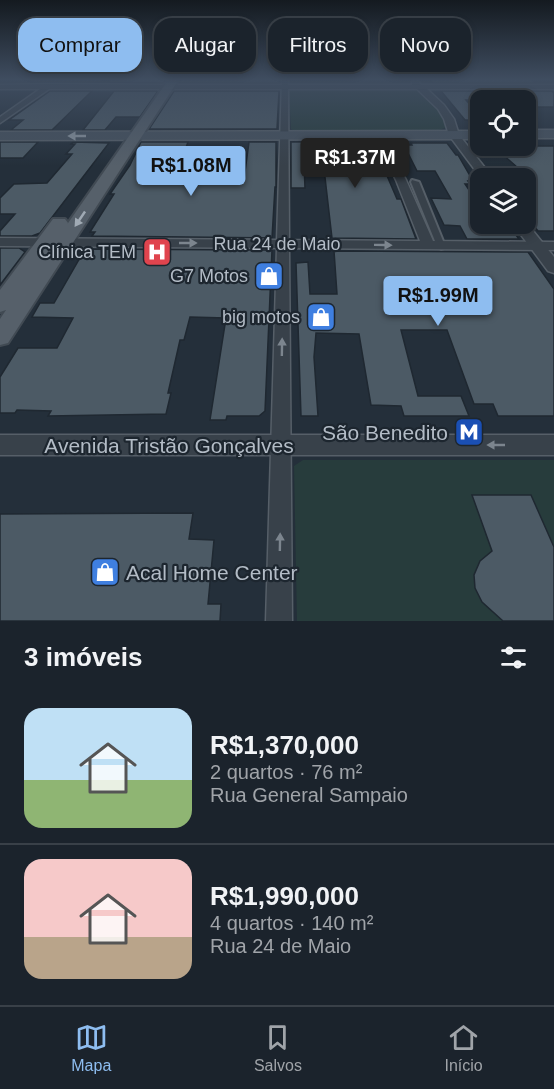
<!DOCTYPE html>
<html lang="pt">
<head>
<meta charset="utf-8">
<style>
  :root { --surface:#1b232c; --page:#282f38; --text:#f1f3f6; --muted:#a0a4a9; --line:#394048; --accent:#8ebdf0 }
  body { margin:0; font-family:Helvetica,sans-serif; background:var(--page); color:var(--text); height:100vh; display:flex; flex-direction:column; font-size:22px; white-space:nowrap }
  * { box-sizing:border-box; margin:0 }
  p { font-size:20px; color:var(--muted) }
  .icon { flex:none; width:33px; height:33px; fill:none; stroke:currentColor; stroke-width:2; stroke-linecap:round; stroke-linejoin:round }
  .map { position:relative; height:621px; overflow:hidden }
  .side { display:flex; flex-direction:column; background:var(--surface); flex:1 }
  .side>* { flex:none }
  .banner { position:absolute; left:18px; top:18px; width:519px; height:54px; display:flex; gap:12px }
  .buttons { position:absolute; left:470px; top:90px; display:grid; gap:12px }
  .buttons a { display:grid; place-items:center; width:66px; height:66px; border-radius:12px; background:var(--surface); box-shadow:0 3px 9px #0003,0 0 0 2px var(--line); font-size:30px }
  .price { position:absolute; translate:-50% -51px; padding:0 14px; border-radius:6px; background:var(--accent); color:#111; font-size:20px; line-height:39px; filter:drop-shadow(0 2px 3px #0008) }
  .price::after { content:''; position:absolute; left:50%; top:36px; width:18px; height:14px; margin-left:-9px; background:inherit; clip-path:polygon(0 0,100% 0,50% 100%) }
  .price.on { background:#222; color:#fff }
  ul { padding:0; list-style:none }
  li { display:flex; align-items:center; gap:18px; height:150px; padding:0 24px }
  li+li { border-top:2px solid var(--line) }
  li span { display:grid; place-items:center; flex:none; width:168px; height:120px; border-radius:18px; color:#555 }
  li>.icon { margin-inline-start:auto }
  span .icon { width:72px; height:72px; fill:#fffc; stroke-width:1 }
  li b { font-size:26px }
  h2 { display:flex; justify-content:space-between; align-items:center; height:72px; padding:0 24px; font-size:26px }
  .pill { padding:0 21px; border-radius:18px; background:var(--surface); box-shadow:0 3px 9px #0003,0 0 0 2px var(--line); font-size:21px; line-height:54px }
  .pill.on { background:var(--accent); color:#111 }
  .tabs { display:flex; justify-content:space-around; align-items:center; height:84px; border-top:2px solid var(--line); background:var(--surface); font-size:16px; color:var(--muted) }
  .tabs a { display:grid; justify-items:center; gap:3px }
  .tabs .on { color:var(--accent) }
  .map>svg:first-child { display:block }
  .green { fill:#273c3c }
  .building { fill:#4c5a65; stroke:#1f2831; stroke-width:1.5 }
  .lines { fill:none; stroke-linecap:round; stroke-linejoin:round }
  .pedestrian-casing { stroke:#565f68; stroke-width:4 }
  .minor-casing { stroke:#565f68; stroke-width:3 }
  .tertiary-casing { stroke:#565f68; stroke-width:3 }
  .secondary-casing { stroke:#565f68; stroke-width:3 }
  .primary-casing { stroke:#414a53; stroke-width:4 }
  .pedestrian { fill:#38414a; fill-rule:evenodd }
  .minor { fill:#38414a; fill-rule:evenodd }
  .tertiary { fill:#38414a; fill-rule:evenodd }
  .secondary { fill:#46515d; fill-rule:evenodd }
  .primary { fill:#56606a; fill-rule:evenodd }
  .oneway { fill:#8d97a1 }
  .oneway2 { fill:#a0aab4 }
  .oneway3 { fill:#7c858e }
  .labels { text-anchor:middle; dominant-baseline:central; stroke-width:4.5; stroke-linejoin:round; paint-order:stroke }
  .street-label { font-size:18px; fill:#b3bcc6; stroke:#1d262f }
  .poi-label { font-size:18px; fill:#b3bcc6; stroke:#1d262f; text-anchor:end }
  .near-poi-label { font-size:21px; fill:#b3bcc6; stroke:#1d262f; text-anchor:end }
  .near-street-label { font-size:21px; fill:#b3bcc6; stroke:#1d262f }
</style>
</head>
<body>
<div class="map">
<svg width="554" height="621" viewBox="0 0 554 621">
  <rect width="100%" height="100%" fill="#242f3a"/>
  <g class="green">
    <path d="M 291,89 L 413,89 C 430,95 440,111 447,127 L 435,132 L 294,131 L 291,129 L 289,90 Z"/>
    <polygon points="303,460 554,460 554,621 297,621 294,466"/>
  </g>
  <g class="building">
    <polygon points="33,79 104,79 101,82 29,82"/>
    <polygon points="106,79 166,79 164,83 110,82"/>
    <polygon points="181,79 280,79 280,83 179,83"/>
    <polygon points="430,79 530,79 536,83 433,83"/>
    <polygon points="50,91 92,91 52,130 11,130 23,120 9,120"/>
    <polygon points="114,91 158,91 140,117 116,117 105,130 83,130"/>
    <polygon points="174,91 279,91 277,129 149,129"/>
    <polygon points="441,91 552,91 554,93 554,107 525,107 525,100 466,100 480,116 480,120 465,120"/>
    <polygon points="375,141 389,171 385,171 397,199 401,199 416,239 332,238 323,160 304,162 305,188 291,188 291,142"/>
    <polygon points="0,142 38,142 23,158 0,158"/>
    <polygon points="73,142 109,143 40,233 32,236 0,236 0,231 15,214 0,214 0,198 14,184 47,183 72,154 66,154 75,144 71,144"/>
    <polygon points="141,142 188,142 177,172 215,172 214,178 244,179 249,142 276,142 276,187 275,187 272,238 92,236 95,232 90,232 114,194 110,194 130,165"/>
    <polygon points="411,143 447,143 456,155 458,155 473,181 468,181 470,184 465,184 480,206 480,224 497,224 499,227 510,227 519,239 467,239 460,226 444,225 431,198 451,199 435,171 417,171 404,145 412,145"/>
    <polygon points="493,146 554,146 554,231 538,231 525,215 525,174"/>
    <polygon points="0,248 19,248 25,252 0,285"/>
    <polygon points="85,249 272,250 265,411 259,416 227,416 226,420 210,420 226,318 190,317 184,340 180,340 168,393 171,393 166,414 48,416 51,411 17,410 15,413 0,413 0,377 18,348 57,348 73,318 32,317 40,303 54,303"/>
    <polygon points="334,251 528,252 554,289 554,416 498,416 493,404 474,404 447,330 401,330 418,396 461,396 469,416 404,416 401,406 371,405 359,334 316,333 314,357 318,416 301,416 296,263 308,262 310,294 337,294"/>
    <polygon points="472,495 531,495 554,547 554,621 503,621 482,602 475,588 474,575 480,561 492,551"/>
    <polygon points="193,513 189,539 214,540 208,604 221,604 220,621 0,621 0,514"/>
  </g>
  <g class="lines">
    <g class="pedestrian-casing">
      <polygon id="pedestrian" points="412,180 419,182 445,246 444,248 441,249 437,246 411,182"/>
    </g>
    <g class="minor-casing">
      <g id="minor">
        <polygon points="282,79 288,79 289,240 420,241 396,180 374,135 378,132 382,135 406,180 433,241 554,242 554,250 289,248 292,621 266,621 277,248 0,246 0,238 277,240"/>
        <polygon points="49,84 158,85 161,87 158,89 49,89 0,123 0,117 40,89 0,89 0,85"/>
      </g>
    </g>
    <g class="tertiary-casing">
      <g id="tertiary">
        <polygon points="412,81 418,81 421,85 554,85 554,89 427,89 444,105 454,119 459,135 493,178 481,178 449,135 444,119 438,109 417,89 158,89 154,87 158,85 412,85"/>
        <polygon points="525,221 554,257 554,273 548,271 513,224 525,224"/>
        <rect x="0" y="435" width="554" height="20"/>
      </g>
    </g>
    <g class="secondary-casing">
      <g id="secondary">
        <rect x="525" y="130" width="29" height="8"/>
        <polygon points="480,131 480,139 0,140 0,132"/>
      </g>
    </g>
    <g class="primary-casing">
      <polygon id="primary" points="169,79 179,79 8,343 0,345 0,319 6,310 0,312 0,290 53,219 65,219 68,223 66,226"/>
    </g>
    <use href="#pedestrian" class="pedestrian"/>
    <use href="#minor" class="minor"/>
    <use href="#tertiary" class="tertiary"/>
    <use href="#secondary" class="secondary"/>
    <use href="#primary" class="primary"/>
  </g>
  <defs><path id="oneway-solid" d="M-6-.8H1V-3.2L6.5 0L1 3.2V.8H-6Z" transform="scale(1.5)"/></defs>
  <use class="oneway" href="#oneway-solid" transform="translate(77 136) rotate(180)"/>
  <use class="oneway2" href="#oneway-solid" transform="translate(80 219) rotate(124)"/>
  <g class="oneway3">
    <use href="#oneway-solid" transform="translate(188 243)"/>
    <use href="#oneway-solid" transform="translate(383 245) rotate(1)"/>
    <use href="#oneway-solid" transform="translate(282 347) rotate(-89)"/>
    <use href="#oneway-solid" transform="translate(496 445) rotate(180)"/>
    <use href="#oneway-solid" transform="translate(280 542) rotate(-89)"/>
  </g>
  <linearGradient id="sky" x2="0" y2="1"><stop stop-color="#141a20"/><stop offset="0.48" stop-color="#3f4d60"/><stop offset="1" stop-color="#3f4d60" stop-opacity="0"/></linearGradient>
  <rect width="554" height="166" fill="url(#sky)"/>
  <defs>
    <g id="hospital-square" transform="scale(1.5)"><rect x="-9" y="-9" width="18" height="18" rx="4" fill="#e0444e" stroke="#1d262f"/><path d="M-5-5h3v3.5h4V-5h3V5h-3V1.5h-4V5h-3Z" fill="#fff"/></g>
    <g id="shop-square" transform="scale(1.5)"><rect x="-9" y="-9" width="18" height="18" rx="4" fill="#3f7fe0" stroke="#1d262f"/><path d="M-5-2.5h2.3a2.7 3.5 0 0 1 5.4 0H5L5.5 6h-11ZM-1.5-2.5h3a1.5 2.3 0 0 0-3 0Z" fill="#fff"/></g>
    <g id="metro-square" transform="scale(1.5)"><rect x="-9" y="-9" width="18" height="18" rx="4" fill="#1a4fb4" stroke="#1d262f"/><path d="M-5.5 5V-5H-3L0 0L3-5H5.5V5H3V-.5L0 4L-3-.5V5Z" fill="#fff"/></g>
  </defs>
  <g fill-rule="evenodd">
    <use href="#hospital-square" x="157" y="252"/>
    <use href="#shop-square" x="269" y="276"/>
    <use href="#shop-square" x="321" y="317"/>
    <use href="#metro-square" x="469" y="432"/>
    <use href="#shop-square" x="105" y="572"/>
  </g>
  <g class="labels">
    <g class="street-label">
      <text x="277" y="244">Rua 24 de Maio</text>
    </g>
    <g class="poi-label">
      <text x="136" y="252">Clínica TEM</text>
      <text x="248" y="276">G7 Motos</text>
      <text x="300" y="317">big motos</text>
    </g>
    <g class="near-poi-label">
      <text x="448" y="432">São Benedito</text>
      <text x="126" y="572" text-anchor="start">Acal Home Center</text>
    </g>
    <g class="near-street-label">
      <text x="169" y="445">Avenida Tristão Gonçalves</text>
    </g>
  </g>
</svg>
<div class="buttons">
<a><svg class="icon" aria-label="locate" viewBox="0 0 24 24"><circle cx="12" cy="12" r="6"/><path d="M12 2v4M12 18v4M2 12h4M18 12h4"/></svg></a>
<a><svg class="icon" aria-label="layers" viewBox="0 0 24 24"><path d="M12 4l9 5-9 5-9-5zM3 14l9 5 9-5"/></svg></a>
</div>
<b class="price on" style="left:355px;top:189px">R$1.37M</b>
<b class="price" style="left:191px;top:197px">R$1.08M</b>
<b class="price" style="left:438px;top:327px">R$1.99M</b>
<div class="banner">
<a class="pill on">Comprar</a>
<a class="pill">Alugar</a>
<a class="pill">Filtros</a>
<a class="pill">Novo</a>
</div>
</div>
<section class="side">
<h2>3 imóveis<svg class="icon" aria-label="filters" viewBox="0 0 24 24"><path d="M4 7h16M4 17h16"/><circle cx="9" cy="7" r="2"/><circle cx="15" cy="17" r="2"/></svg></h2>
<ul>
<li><span style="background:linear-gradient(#bfe0f5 60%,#8fb573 0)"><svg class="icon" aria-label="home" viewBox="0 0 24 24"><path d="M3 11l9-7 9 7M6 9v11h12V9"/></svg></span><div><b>R$1,370,000</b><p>2 quartos · 76 m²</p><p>Rua General Sampaio</p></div></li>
<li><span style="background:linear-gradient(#f6c9c9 65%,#b9a48a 0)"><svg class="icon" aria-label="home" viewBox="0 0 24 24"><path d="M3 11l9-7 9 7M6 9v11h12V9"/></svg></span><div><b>R$1,990,000</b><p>4 quartos · 140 m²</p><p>Rua 24 de Maio</p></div></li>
</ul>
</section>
<nav class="tabs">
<a class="on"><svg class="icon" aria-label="map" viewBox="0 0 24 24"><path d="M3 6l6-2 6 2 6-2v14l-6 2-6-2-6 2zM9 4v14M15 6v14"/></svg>Mapa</a>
<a><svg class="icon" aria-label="saved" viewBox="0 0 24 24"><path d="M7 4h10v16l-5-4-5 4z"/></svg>Salvos</a>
<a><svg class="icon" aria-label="home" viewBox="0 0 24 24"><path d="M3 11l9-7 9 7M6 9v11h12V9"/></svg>Início</a>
</nav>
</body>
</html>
